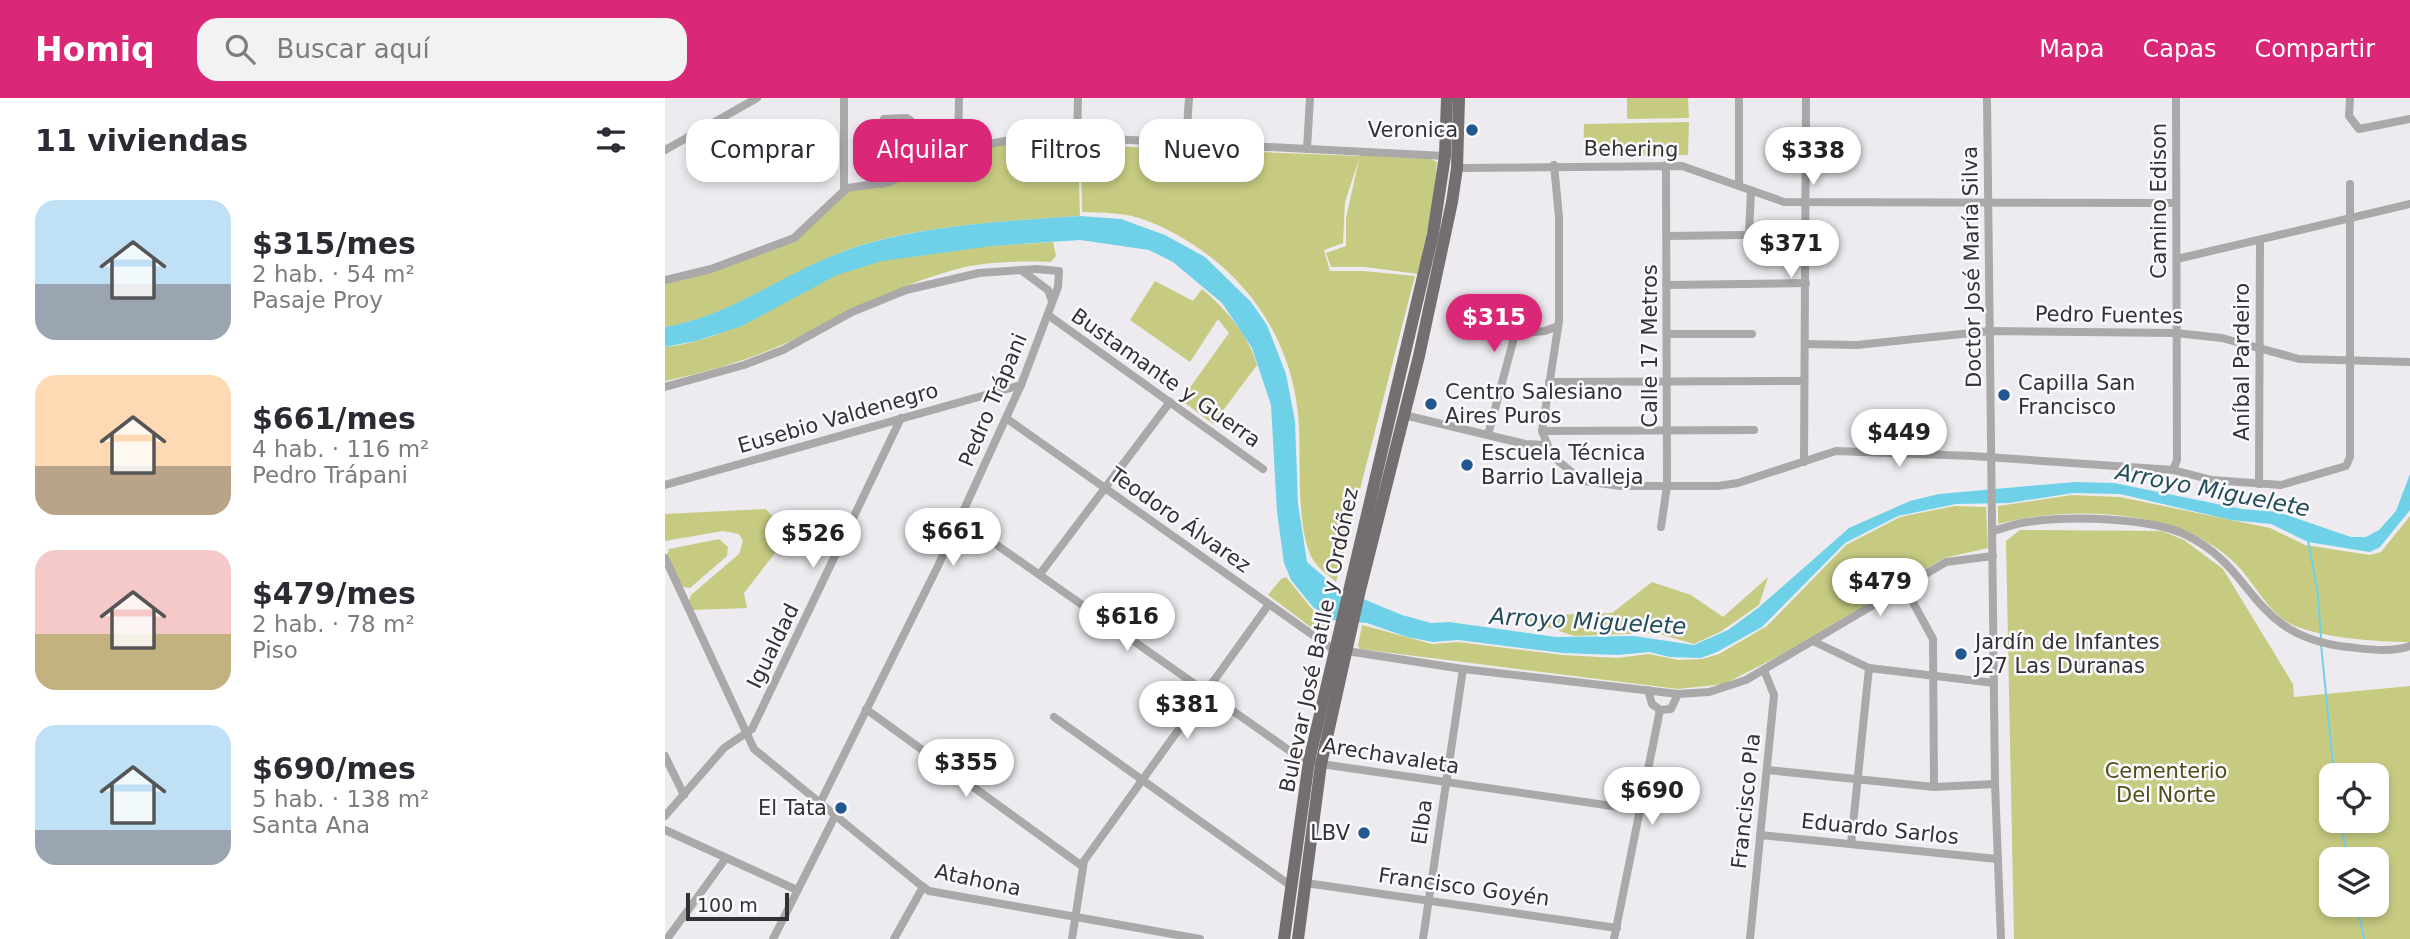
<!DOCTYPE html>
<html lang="es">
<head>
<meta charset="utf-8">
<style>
  :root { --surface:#fff; --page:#f2f2f3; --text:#2b2b33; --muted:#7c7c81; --accent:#db2777 }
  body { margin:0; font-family:"DejaVu Sans",sans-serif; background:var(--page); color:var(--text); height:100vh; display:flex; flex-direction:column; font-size:26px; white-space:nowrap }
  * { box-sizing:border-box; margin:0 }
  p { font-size:23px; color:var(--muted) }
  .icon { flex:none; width:38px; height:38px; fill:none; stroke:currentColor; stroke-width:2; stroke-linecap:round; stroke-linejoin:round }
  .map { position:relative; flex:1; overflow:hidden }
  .sheet { display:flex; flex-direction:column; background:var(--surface); width:665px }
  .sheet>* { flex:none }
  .guide { position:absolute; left:21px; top:21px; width:665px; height:63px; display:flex; gap:14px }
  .fabs { position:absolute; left:1654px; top:665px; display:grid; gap:14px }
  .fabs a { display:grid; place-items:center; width:70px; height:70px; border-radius:14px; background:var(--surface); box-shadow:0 4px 10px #0003; font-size:35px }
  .scale { position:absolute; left:21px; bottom:18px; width:103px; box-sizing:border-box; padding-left:7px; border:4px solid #323133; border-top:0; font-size:19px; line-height:24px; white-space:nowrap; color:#323133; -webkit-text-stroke:5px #fbf9fd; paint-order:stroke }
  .price { position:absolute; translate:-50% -60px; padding:0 16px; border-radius:24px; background:#fff; color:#222; font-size:23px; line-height:46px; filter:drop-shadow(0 2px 4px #0008) }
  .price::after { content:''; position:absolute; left:50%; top:42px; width:21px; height:16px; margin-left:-10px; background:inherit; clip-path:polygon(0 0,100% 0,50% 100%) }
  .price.active { background:var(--accent); color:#fff }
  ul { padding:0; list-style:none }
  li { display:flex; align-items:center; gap:21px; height:175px; padding:0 35px }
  li span { display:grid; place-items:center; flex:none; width:196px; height:140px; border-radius:21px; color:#555 }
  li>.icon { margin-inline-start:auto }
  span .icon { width:84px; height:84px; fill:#fffc; stroke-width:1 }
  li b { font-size:30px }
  h2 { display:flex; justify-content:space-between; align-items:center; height:84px; padding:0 35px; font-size:30px }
  .pill { padding:0 24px; border-radius:21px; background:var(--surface); box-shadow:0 4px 10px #0003; font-size:24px; line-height:63px }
  .pill.active { background:var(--accent); color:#fff }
  header { display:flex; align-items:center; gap:42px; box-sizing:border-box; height:98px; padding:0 35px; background:var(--accent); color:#fff }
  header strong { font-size:33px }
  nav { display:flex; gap:38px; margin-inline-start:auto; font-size:24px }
  .search { width:490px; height:63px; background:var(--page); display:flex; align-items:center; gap:18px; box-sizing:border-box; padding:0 24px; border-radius:21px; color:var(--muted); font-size:26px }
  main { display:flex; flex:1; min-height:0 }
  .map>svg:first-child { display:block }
  .green { fill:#c7cb82; fill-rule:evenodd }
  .water { fill:#6fd1e8 }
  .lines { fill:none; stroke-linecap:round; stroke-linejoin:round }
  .stream { stroke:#6fd1e8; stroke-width:2 }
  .minor { stroke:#aaa8a8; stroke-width:8 }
  .primary { stroke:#736f70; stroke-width:12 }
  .poi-dot { fill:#22578f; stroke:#fbf9fd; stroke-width:2.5 }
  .labels { text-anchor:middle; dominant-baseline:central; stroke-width:5; stroke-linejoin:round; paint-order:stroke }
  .poi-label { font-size:21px; fill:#323133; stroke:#fbf9fd; text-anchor:start }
  .street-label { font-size:21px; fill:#323133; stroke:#fbf9fd }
  .park-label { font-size:21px; fill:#4e4f17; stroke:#fbf9fd }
  .water-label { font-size:23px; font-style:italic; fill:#224e58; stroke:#fbf9fd }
</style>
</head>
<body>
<header>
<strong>Homiq</strong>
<div class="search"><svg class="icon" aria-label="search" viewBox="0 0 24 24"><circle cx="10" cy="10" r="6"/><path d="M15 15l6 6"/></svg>Buscar aquí</div>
<nav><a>Mapa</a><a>Capas</a><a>Compartir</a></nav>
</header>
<main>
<section class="sheet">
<h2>11 viviendas<svg class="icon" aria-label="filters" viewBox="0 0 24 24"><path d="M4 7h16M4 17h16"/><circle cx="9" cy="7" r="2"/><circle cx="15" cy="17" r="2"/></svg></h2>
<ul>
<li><span style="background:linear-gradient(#bfe0f5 60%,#9aa5b1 0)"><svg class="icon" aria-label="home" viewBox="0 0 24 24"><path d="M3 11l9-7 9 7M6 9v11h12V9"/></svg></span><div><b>$315/mes</b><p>2 hab. · 54 m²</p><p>Pasaje Proy</p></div></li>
<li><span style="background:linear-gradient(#ffd9b3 65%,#b9a48a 0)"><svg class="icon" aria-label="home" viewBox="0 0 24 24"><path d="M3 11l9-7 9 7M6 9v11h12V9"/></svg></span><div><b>$661/mes</b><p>4 hab. · 116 m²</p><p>Pedro Trápani</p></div></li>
<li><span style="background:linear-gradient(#f6c9c9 60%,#c2b280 0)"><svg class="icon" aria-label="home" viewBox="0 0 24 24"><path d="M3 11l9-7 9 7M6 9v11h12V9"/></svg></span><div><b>$479/mes</b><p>2 hab. · 78 m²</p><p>Piso</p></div></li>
<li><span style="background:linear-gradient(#bfe0f5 75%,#9aa5b1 0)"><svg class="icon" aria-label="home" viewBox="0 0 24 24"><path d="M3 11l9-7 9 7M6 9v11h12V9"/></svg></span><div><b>$690/mes</b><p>5 hab. · 138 m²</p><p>Santa Ana</p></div></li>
</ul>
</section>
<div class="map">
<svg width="1745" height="841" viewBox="0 0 1745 841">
  <rect width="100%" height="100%" fill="#edebef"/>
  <g class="green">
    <polygon points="962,0 1023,0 1024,20 962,21"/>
    <polygon points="1024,24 1023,57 918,58 919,26"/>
    <path d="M 380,42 L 411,43 L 413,46 L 415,118 C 341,123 235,128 167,158 C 111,182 62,219 0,229 L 0,185 L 130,142 L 180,94 L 292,57 L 344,45 Z"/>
    <path d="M 416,47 L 695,58 L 680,104 L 678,145 L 659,152 L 665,173 L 699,173 L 750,178 L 671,484 C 662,476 651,469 646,458 C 630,425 637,354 633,316 C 624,225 563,154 480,122 C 460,114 438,115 417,114 Z"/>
    <polygon points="695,57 766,61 772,64 768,107 753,176 700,169 666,169 661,155 681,148 681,120"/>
    <path d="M 388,144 L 391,158 L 386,164 C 353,163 318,163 285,173 C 229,189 180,216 128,242 C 87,261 44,274 0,283 L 0,249 C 65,242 114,202 172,177 C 238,149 318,149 388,144 Z"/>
    <path d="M 490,183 L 528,203 L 537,191 C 560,210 584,238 592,267 L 548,326 L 516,302 L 564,235 L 553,221 L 525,264 L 465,222 Z"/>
    <path d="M 1407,397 L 1455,399 L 1605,430 L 1640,447 L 1705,457 L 1716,454 L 1745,418 L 1745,544 C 1714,544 1651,540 1624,525 C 1602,513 1589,484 1571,466 C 1515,410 1405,407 1333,426 L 1333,408 Z"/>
    <polygon points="1289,408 1321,409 1323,450 1279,460 1116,557 1059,586 1013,591 695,551 693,548 697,527 767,546 793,544 898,557 952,560 984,556 1013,562 1037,561 1054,556 1102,528 1181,447 1235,419"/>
    <polygon points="101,411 124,437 79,495 82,510 28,512 24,503 26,497 74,456 78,443 74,436 58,433 0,443 0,416"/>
    <path d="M 1355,432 L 1497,433 L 1519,442 L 1558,471 L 1628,586 L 1629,599 L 1745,588 L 1745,841 L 1349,841 L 1341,443 ZM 1666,677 L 1712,677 L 1712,723 L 1666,723 ZM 1666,761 L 1712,761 L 1712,807 L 1666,807 Z"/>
    <polygon points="54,441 63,449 62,458 25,490 18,489 2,457 4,451"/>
    <polygon points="621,479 647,511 663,525 659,539 603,497 616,481"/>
    <polygon points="1103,479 1094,507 1055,534 1029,546 991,535 909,538 850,518 947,515 987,484 1026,497 1058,519"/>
  </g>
  <path class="water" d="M 415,118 L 456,121 L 500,137 L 540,159 L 586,204 L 602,227 L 621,276 L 630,323 L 633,405 L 642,464 L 672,490 L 737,517 L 766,525 L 784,524 L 891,539 L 969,538 L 1029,547 L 1063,532 L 1093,510 L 1184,430 L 1245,403 L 1274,396 L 1410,384 L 1449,385 L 1577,411 L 1613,414 L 1686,439 L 1701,439 L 1714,432 L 1731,413 L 1745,376 L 1745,412 L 1715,449 L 1705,454 L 1643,444 L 1606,426 L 1566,422 L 1455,396 L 1408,395 L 1344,405 L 1291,406 L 1233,418 L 1180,445 L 1097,529 L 1052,554 L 1036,560 L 1004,559 L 985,554 L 952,557 L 898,555 L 793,542 L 768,544 L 742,539 L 702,525 L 666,522 L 648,509 L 626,482 L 619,465 L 612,414 L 606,307 L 587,250 L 557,205 L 508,164 L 484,152 L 415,142 L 327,148 L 217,163 L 172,177 L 77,228 L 31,243 L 0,249 L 0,229 C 62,219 110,181 167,158 C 237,128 339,123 415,118 Z"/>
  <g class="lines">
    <g class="stream">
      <polyline points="1643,442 1653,497 1656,540"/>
      <polyline points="1656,546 1669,677"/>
      <polyline points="1675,723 1683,761"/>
      <polyline points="1692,807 1699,841"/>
    </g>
    <g class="minor">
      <polyline points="1074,0 1074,88"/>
      <polyline points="1322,0 1330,686 1336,841"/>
      <polyline points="1685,0 1684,18 1694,31 1745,21"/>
      <polyline points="412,40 413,0"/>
      <polyline points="521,45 524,0"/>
      <polyline points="642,51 645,0"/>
      <polyline points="0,52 92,0"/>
      <polyline points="293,53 294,0"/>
      <polyline points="889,67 894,119 894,223 877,333 887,358 918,383 956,388 1053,388 1073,385 1171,353 1307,358 1508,372 1547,382 1616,387 1681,368 1685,359 1685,86"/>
      <polyline points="792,70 1017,68 1119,104 1511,105"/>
      <polyline points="217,86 219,21 242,20 246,23 246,74"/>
      <polyline points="179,92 179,0"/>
      <polyline points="1084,136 1086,93"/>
      <polyline points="1003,138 1141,136"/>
      <polyline points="1512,161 1745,106"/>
      <polyline points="356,172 383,192 387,203"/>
      <polyline points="0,182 46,171 129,140 182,90 225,84 263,64 302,50 362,39 407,39 780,58"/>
      <polyline points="1003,187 1141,185"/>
      <polyline points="383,217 598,371"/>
      <polyline points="1003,236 1087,236"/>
      <polyline points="1140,246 1192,247 1325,233 1511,235 1557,240 1634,261 1745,264"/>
      <polyline points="884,284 1139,283"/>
      <polyline points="0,289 79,267 118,252 187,214 241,192 314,175 371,171 394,173 393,189 356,287 273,468 155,705"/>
      <polyline points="739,317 860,346 881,347"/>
      <polyline points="341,320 669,552"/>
      <polyline points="877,333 1089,332"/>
      <polyline points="823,337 850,236 880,233 893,228"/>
      <polyline points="1139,364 1141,0"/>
      <polyline points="1508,372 1512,362 1511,0"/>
      <polyline points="1594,386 1595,142"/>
      <polyline points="0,387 356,287"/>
      <polyline points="295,421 632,658 656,666 975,712"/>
      <polyline points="996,429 1002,388 1001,67"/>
      <path d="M 1327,433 C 1340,430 1351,425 1363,424 C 1404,418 1484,419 1521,437 C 1593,472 1583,537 1682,549 C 1702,551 1725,555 1745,548"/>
      <polyline points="0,460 89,651 253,785 264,793 535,841"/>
      <polyline points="375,476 505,304"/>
      <polyline points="1239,488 1268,541 1269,689"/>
      <polyline points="1148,543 1204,570 1329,585"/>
      <polyline points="682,553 798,571 1013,596 1044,594 1081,582 1281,464 1328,458"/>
      <polyline points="983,592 987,606 995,612 1006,611 1013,596"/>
      <polyline points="201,611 417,768"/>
      <polyline points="389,619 626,788"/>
      <polyline points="0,658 19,697"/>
      <polyline points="1102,672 1269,689 1330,686"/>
      <polyline points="0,718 59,650 87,631 236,320"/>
      <polyline points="0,732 132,792"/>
      <polyline points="1095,737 1332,761"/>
      <polyline points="1186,746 1204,570"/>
      <polyline points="641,785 952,830"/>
      <polyline points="2,841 61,760"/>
      <polyline points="108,841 170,718"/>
      <polyline points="229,841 258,789"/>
      <polyline points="407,841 419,763 604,506"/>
      <polyline points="758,841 798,571"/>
      <polyline points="949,841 995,612"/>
      <polyline points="1085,841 1109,597 1099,572"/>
    </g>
    <g class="primary">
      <polyline points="619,841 644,663 768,136 780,58 782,0"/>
      <polyline points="633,841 656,666 695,492 754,258 787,104 792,70 794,0"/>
    </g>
  </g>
  <g class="poi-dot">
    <circle cx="807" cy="32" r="7"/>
    <circle cx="1339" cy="297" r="7"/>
    <circle cx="766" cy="306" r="7"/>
    <circle cx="802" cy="367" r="7"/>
    <circle cx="1296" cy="556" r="7"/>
    <circle cx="176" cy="710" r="7"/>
    <circle cx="699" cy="735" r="7"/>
  </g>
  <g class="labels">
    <g class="poi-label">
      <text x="793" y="32" text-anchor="end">Veronica</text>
      <text x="1353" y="285">Capilla San<tspan x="1353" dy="24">Francisco</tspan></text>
      <text x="780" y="294">Centro Salesiano<tspan x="780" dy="24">Aires Puros</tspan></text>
      <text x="816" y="355">Escuela Técnica<tspan x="816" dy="24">Barrio Lavalleja</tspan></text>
      <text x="1310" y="544">Jardín de Infantes<tspan x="1310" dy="24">J27 Las Duranas</tspan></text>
      <text x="162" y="710" text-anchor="end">El Tata</text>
      <text x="685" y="735" text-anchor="end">LBV</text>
    </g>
    <g class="street-label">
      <text transform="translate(966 51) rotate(1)">Behering</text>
      <text transform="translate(1494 103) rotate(-90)">Camino Edison</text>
      <text transform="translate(1307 169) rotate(-91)">Doctor José María Silva</text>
      <text transform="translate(1444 217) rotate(1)">Pedro Fuentes</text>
      <text transform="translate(985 248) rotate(-90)">Calle 17 Metros</text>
      <text transform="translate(1577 264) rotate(-90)">Aníbal Pardeiro</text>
      <text transform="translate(501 280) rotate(35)">Bustamante y Guerra</text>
      <text transform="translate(328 302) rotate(-67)">Pedro Trápani</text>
      <text transform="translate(173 320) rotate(-16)">Eusebio Valdenegro</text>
      <text transform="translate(515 422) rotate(35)">Teodoro Álvarez</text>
      <text transform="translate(654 542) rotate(-78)">Bulevar José Batlle y Ordóñez</text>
      <text transform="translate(108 548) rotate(-64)">Igualdad</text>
      <text transform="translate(726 658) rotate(9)">Arechavaleta</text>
      <text transform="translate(1081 703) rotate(-84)">Francisco Pla</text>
      <text transform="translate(757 724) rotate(-82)">Elba</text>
      <text transform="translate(1215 731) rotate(6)">Eduardo Sarlos</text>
      <text transform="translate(313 782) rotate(12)">Atahona</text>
      <text transform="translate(799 789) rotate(8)">Francisco Goyén</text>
    </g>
    <g class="park-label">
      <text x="1501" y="673">Cementerio<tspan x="1501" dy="24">Del Norte</tspan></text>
    </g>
    <g class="water-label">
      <text transform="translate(1548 392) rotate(11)">Arroyo Miguelete</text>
      <text transform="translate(923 523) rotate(3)">Arroyo Miguelete</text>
    </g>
  </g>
</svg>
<div class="fabs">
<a><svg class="icon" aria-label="locate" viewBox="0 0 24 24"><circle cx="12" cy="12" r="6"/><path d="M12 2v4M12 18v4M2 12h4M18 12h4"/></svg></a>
<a><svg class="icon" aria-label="layers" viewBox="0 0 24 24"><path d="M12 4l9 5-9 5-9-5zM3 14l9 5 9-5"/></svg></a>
</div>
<div class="scale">100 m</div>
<b class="price" style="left:1148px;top:89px">$338</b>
<b class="price" style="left:1126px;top:182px">$371</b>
<b class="price active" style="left:829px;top:256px">$315</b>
<b class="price" style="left:1234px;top:371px">$449</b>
<b class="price" style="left:288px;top:470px">$661</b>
<b class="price" style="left:148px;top:472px">$526</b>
<b class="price" style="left:1215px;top:520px">$479</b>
<b class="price" style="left:462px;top:555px">$616</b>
<b class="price" style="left:522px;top:643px">$381</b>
<b class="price" style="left:301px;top:701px">$355</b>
<b class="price" style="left:987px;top:729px">$690</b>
<div class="guide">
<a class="pill">Comprar</a>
<a class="pill active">Alquilar</a>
<a class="pill">Filtros</a>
<a class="pill">Nuevo</a>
</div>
</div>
</main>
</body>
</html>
